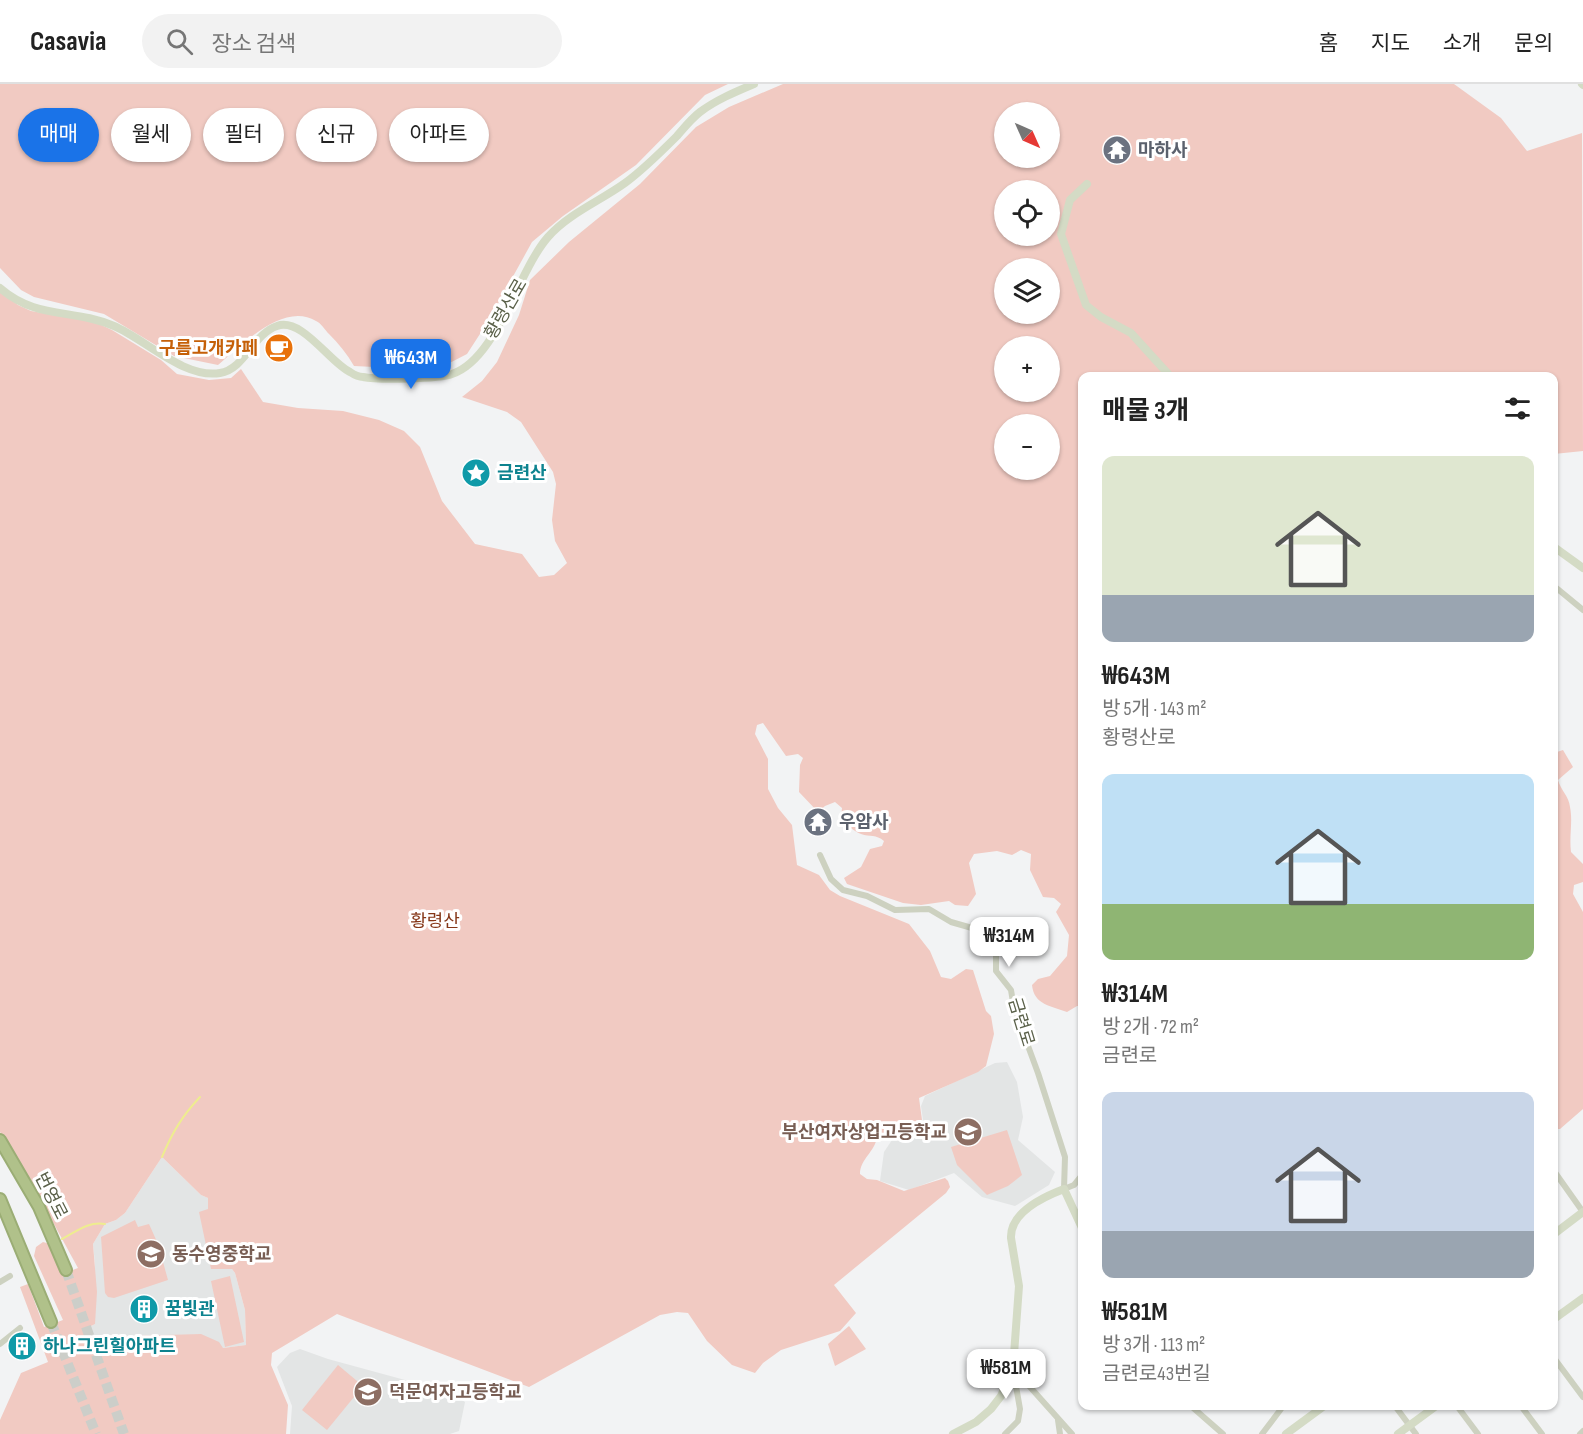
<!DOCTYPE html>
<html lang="ko">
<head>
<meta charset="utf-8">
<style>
  :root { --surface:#fff; --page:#f2f2f2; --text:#222; --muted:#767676; --line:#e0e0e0; --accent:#1a73e8 }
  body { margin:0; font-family:"Sofia Sans Condensed","Noto Sans KR",sans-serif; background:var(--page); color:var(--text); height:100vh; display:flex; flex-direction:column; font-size:22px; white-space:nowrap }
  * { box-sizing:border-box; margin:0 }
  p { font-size:20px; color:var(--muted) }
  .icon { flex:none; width:33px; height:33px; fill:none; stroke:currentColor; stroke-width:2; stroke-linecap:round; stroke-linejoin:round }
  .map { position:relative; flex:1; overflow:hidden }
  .side { position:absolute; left:1078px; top:288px; width:480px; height:1038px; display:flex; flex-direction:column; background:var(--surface); border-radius:12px; box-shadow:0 2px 4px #0004 }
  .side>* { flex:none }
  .guide { position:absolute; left:18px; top:24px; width:570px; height:54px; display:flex; gap:12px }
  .needle { width:39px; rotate:135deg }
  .buttons { position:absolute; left:994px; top:18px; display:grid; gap:12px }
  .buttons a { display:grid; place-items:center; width:66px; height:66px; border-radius:50%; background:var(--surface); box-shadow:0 2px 4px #0004; font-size:30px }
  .price { position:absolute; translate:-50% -51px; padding:0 14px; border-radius:12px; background:#fff; color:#222; font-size:20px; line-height:39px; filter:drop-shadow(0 2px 3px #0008) }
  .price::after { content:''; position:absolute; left:50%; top:36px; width:18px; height:14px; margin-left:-9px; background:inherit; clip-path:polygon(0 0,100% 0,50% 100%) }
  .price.on { background:var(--accent); color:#fff }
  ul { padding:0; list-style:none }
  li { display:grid; align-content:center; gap:12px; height:318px; padding:0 24px }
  li span { display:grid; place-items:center; height:186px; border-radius:12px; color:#555 }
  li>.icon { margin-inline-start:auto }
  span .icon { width:108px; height:108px; fill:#fffc; stroke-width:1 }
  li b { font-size:26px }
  h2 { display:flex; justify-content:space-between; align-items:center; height:72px; padding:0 24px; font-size:26px }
  .pill { padding:0 21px; border-radius:27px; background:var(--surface); box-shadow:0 2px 4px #0004; font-size:21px; line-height:54px }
  .pill.on { background:var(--accent); color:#fff }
  header { display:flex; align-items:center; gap:36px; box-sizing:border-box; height:84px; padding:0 30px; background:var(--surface); border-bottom:2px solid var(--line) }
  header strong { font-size:28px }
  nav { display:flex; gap:33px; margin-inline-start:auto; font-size:21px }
  .search { width:420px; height:54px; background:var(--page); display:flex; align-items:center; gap:15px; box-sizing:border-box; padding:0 21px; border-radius:33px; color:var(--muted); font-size:22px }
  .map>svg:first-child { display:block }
  .education { fill:#e3e5e5 }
  .green { fill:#f1cac2; fill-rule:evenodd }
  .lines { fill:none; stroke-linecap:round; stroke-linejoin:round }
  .stream { stroke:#eeed8f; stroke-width:2 }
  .highway-tunnel { stroke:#cccec9; stroke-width:10; stroke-dasharray:10 5; stroke-linecap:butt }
  .highway-casing { stroke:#9bad75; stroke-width:14 }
  .street { stroke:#cdd1c0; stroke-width:6 }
  .secondary { stroke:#d4dbc5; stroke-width:8 }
  .highway { stroke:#b0c18a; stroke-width:10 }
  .labels { text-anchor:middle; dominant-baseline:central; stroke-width:6; stroke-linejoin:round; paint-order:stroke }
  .worship-label { font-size:18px; font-weight:bold; fill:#5b616d; stroke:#fff; text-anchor:start }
  .street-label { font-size:18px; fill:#5a6049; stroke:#fff }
  .food-label { font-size:18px; font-weight:bold; fill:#c56008; stroke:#fff; text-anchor:end }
  .culture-label { font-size:18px; font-weight:bold; fill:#0d838f; stroke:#fff; text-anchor:start }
  .park-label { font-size:18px; fill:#853617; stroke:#fff }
  .education-label { font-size:18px; font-weight:bold; fill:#785e54; stroke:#fff; text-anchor:start }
</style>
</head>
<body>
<header>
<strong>Casavia</strong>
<div class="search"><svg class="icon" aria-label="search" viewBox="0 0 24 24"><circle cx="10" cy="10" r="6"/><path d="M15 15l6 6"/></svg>장소 검색</div>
<nav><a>홈</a><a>지도</a><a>소개</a><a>문의</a></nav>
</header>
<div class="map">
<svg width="1583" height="1350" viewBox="0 0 1583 1350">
  <rect width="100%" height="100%" fill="#f2f3f4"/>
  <g class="education">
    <polygon points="1007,978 1017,998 1023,1033 1018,1056 1055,1088 1049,1101 1015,1122 982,1113 954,1089 909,1106 880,1097 884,1068 894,1053 905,1055 924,1043 921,1022 925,1012 995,979"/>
    <polygon points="162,1073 201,1111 208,1114 211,1185 232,1185 235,1189 245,1226 246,1261 223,1264 111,1254 92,1258 85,1245 95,1240 95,1180 93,1160 105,1140 116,1136 125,1129"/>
    <polygon points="300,1265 328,1275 416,1299 433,1299 465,1318 459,1347 450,1350 290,1350 292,1322 277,1283 290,1269"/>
  </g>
  <g class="green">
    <path d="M 0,0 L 728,0 L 705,11 L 636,81 L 563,132 L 532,158 L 489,236 L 467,270 L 436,286 L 354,282 C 347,270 339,260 329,250 C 325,246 321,239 316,237 C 283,217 241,262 218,281 L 174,272 L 104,230 L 34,213 L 21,206 L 0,184 Z"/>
    <path d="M 783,0 L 1454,0 L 1501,34 L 1527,67 L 1582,49 L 1583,367 L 1554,370 L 1554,292 L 1083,292 L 1083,922 L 1077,922 L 1067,928 C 1051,922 1034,921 1032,901 L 1038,895 L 1050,892 L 1067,872 L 1069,851 L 1056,828 L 1061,820 L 1054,814 L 1043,813 L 1030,786 L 1031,770 L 1021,766 L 1012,771 L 997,767 L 974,770 L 969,779 L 976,810 L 968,822 L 955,821 L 949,817 L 921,821 L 903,819 L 847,800 L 844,794 L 861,783 L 870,765 L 882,762 L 884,757 C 876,750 870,753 861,750 C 853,747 846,740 841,734 L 842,724 L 835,718 L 825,722 L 818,728 L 799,708 L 800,681 L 803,674 L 798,670 L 786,672 L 763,639 L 757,641 L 755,650 L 768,675 L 768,705 L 778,724 L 792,741 L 797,781 L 819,791 L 830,806 L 840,812 L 909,840 L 930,867 L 941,893 L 951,895 L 966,885 L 973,886 L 986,927 L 991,932 L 994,950 L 986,982 L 978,988 L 919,1014 L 922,1036 C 915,1046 904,1055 892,1053 C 885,1051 883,1050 877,1053 C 875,1068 860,1075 860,1090 L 867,1095 L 877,1096 L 904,1107 L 945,1094 L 948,1097 L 950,1103 L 946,1109 L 834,1201 L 856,1229 L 840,1247 L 781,1266 L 763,1279 L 755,1289 L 732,1281 L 707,1257 L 688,1229 L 677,1228 L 660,1231 L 529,1303 L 337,1230 L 272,1269 L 271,1281 L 288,1321 L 286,1350 L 0,1350 L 0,1336 L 21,1289 L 48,1278 L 20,1203 L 28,1200 L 44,1243 L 63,1236 L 34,1172 L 36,1163 L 43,1158 L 50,1160 L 62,1190 L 78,1184 L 26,1089 L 0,1048 L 0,207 L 18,221 L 31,227 L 95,238 L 112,246 L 161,276 L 177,290 L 209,296 L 231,294 L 241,285 L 263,318 L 298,324 L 343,327 L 379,336 L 404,347 L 420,363 L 442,417 L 475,460 L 522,470 L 539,493 L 554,491 L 567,479 L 555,457 L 552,436 L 556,400 L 553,388 L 521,338 L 507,328 L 462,313 L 482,297 L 497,278 L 519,231 L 530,196 L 569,158 L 640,100 L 696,43 L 729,23 ZM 1005,28 L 1050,28 L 1050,74 L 1005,74 ZM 1005,106 L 1050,106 L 1050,152 L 1005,152 ZM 1005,184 L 1050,184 L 1050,230 L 1005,230 ZM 1005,262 L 1050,262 L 1050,308 L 1005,308 ZM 1005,340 L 1050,340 L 1050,386 L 1005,386 ZM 162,1073 L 201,1111 L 208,1114 L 208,1125 L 199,1128 L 211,1185 L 232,1185 L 235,1189 L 245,1226 L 246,1261 L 223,1264 L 219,1258 L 201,1250 L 130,1252 L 92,1257 L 85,1245 L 95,1240 L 97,1208 L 93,1160 L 105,1140 L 116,1136 L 125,1129 Z"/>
    <path d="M 1563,666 L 1573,683 L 1558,696 C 1561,707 1569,712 1570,723 C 1573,738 1569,752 1571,768 L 1583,780 L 1583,798 L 1574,801 L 1573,810 L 1583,828 L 1583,1025 L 1560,1045 L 1554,1045 L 1554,669 Z"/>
    <polygon points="1007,1046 1022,1091 1008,1102 987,1111 957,1081 951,1063"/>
    <polygon points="135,1136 138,1143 149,1140 158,1160 168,1196 114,1214 108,1213 105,1209 101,1153"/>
    <polygon points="230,1192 244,1258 225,1263 211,1197"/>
    <polygon points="849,1242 866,1265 835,1282 828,1260"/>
    <polygon points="338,1281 363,1302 327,1346 302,1326"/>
  </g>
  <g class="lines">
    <g class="stream">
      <path d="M 162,1073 C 172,1049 182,1032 200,1013"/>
      <path d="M 62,1155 C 77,1147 89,1137 105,1140"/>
    </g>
    <g class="highway-tunnel">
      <polyline points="66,1186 124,1350"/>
      <polyline points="51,1238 96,1350"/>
    </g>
    <g class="highway-casing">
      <g id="highway">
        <polyline points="0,1056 39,1123 66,1186"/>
        <polyline points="0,1115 51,1238"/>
      </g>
    </g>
    <g class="street">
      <polyline points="1554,502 1583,526"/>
      <polyline points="820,771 831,795 843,806 867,812 895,826 929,825 951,838 972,844 983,859 996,868 996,887 1011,906 1014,924 1038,989 1065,1073 1064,1105 1074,1101 1083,1090"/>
      <polyline points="1554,1087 1583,1128"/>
      <polyline points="0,1198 10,1192"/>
      <polyline points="0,1260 20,1244"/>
      <polyline points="1554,1274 1583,1313"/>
      <polyline points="1013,1284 1072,1350"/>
      <polyline points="1191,1322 1223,1350"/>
      <polyline points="1395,1322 1416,1350"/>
      <polyline points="1457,1322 1478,1350"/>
      <polyline points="1521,1322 1542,1350"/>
      <polyline points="1058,1336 1060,1350"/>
      <polyline points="1005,1350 1018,1337 1020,1325 1013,1285"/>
      <polyline points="1262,1350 1281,1325 1277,1322"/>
      <polyline points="1580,1350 1583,1347"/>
    </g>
    <g class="secondary">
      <polyline points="1582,0 1583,1"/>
      <polyline points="1087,100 1070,116 1061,150 1086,221 1101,233 1131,249 1170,292"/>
      <path d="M 0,204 C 37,236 72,224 114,242 C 145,255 184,295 220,289 C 245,285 253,250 277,242 C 302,233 330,279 350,288 C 353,290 359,293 363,293 C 377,296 439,295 452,290 C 497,275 518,187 548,153 C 568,130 600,117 625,99 C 643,86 661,68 677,52 C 684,44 691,35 700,28 C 716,16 735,8 754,0"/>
      <polyline points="1554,463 1583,484"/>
      <polyline points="1554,1150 1583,1128"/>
      <polyline points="1554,1235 1583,1214"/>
      <path d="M 953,1350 L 976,1338 L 991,1325 L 1001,1312 L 1013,1284 L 1019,1202 L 1011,1154 C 1010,1129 1043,1113 1064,1105 L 1083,1146"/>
      <polyline points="1286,1350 1324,1322"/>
      <polyline points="1398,1350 1436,1322"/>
    </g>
    <use href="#highway" class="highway"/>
  </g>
  <defs>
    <g id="temple-disc" transform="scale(1.5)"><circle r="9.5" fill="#6b7280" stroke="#fff"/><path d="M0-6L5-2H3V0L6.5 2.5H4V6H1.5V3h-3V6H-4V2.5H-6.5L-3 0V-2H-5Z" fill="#fff"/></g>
    <g id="cafe-disc" transform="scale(1.5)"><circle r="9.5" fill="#e8710a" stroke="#fff"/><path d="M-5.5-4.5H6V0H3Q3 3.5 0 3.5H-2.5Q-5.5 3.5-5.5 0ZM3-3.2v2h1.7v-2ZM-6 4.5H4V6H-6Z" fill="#fff"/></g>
    <g id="sight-disc" transform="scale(1.5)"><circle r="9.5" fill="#0f9aa8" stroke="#fff"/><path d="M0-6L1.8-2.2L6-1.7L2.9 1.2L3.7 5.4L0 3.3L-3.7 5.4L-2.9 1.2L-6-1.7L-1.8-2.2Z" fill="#fff"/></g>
    <g id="school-disc" transform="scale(1.5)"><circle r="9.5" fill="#8d6e63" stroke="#fff"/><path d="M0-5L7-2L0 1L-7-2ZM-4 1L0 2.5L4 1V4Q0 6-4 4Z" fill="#fff"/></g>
    <g id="building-disc" transform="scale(1.5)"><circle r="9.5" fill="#0f9aa8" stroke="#fff"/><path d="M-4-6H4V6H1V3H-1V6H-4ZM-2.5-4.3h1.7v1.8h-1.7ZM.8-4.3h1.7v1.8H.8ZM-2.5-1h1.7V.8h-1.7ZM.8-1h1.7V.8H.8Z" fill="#fff"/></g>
  </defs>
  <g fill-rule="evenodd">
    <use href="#temple-disc" x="1117" y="66"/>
    <use href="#cafe-disc" x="279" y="264"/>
    <use href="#sight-disc" x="476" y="389"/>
    <use href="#temple-disc" x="818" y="738"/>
    <use href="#school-disc" x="968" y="1048"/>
    <use href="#school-disc" x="151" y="1170"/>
    <use href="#building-disc" x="144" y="1225"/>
    <use href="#building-disc" x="22" y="1262"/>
    <use href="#school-disc" x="368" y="1308"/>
  </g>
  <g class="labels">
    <g class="worship-label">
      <text x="1138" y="66">마하사</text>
      <text x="839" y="738">우암사</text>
    </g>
    <g class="street-label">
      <text transform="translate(506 225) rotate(-60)">황령산로</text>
      <text transform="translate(1021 938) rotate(73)">금련로</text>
      <text transform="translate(51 1112) rotate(63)">번영로</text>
    </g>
    <g class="food-label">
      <text x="258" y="264">구름고개카페</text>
    </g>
    <g class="culture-label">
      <text x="497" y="389">금련산</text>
      <text x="165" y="1225">꿈빛관</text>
      <text x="43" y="1262">하나그린힐아파트</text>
    </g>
    <g class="park-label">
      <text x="435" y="837">황령산</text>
    </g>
    <g class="education-label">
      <text x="947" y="1048" text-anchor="end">부산여자상업고등학교</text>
      <text x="172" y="1170">동수영중학교</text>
      <text x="389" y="1308">덕문여자고등학교</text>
    </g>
  </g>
</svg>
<div class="buttons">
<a><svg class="needle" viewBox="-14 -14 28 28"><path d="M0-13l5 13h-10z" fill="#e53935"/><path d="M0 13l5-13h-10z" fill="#767676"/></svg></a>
<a><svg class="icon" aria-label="locate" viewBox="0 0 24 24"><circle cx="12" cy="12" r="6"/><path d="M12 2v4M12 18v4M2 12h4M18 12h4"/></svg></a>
<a><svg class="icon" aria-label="layers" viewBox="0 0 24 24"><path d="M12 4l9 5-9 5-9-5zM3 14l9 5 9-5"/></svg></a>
<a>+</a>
<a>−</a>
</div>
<b class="price on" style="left:411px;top:306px">₩643M</b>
<b class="price" style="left:1009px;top:884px">₩314M</b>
<b class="price" style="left:1006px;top:1316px">₩581M</b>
<div class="guide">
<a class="pill on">매매</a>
<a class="pill">월세</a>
<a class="pill">필터</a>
<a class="pill">신규</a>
<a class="pill">아파트</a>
</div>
<section class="side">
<h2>매물 3개<svg class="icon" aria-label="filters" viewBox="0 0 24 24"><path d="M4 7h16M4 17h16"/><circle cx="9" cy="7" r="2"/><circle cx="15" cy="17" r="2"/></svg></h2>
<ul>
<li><span style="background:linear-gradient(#dfe7d0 75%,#9aa5b1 0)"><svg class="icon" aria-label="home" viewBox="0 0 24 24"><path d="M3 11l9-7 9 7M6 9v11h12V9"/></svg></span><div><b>₩643M</b><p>방 5개 · 143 m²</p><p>황령산로</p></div></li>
<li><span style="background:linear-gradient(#bfe0f5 70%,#8fb573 0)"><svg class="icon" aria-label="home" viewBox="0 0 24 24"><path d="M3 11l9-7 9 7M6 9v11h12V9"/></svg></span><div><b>₩314M</b><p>방 2개 · 72 m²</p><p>금련로</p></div></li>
<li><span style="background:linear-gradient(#c9d6e8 75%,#9aa5b1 0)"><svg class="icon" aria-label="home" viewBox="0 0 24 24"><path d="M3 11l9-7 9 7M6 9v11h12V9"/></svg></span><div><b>₩581M</b><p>방 3개 · 113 m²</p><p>금련로43번길</p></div></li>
</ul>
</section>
</div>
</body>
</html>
